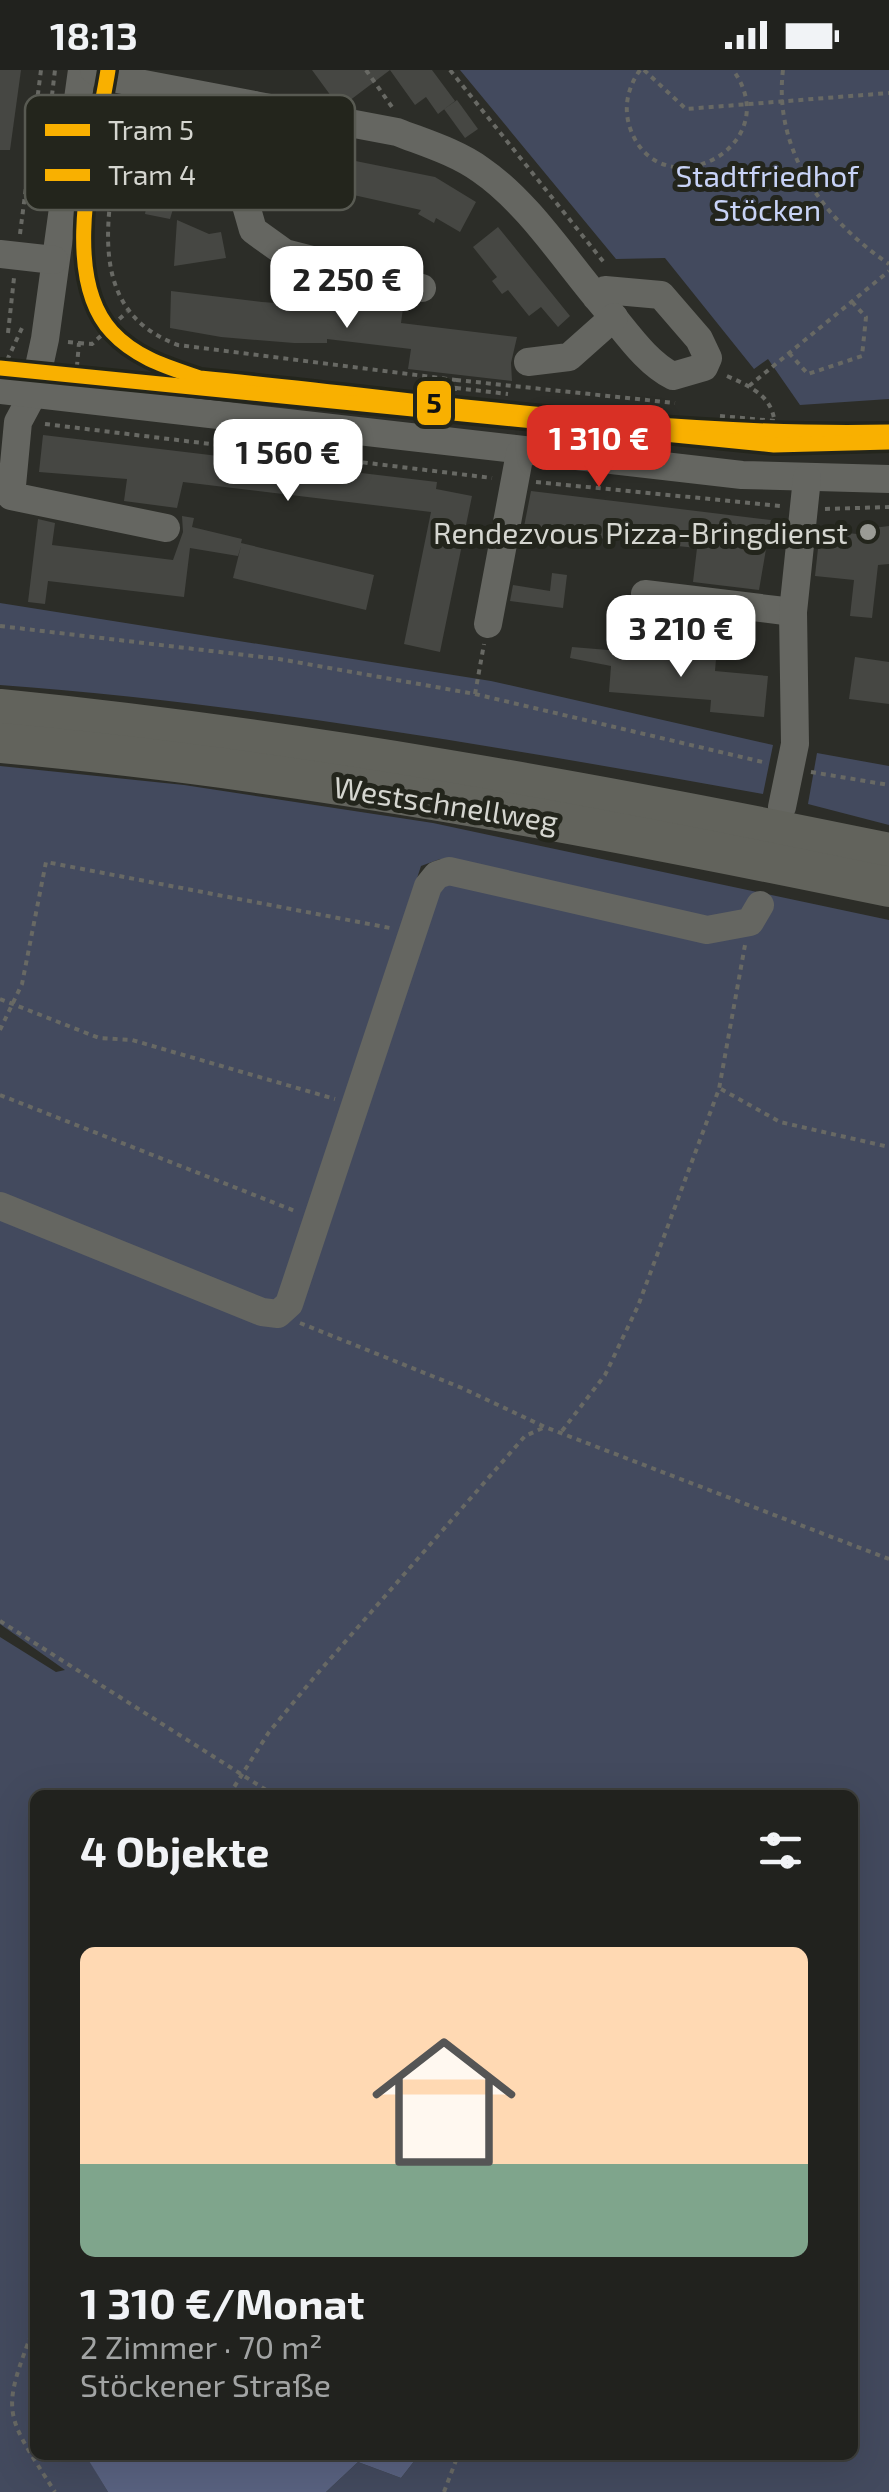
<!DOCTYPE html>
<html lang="de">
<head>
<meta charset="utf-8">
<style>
  :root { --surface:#21221e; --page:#292a27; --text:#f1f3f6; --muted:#a2a4a4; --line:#3e3f3c; --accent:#d93025 }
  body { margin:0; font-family:"Exo 2",sans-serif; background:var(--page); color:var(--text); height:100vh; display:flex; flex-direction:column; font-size:38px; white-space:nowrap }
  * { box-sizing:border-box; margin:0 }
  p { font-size:32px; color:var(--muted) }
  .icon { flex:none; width:55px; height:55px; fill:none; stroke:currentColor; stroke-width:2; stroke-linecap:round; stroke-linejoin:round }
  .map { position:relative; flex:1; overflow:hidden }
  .drawer { position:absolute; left:30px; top:1720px; width:828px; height:670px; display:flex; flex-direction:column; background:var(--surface); border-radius:15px; box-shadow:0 10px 40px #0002,0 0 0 2px var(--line) }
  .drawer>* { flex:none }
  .price { position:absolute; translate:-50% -85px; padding:0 22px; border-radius:20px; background:#fff; color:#222; font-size:32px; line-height:65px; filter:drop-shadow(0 2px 5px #0008) }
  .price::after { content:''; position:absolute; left:50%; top:60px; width:30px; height:22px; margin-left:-15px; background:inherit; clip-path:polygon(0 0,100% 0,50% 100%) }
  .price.selected { background:var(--accent); color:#fff }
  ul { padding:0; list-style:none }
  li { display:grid; align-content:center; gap:20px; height:530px; padding:0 50px }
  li+li { border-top:2px solid var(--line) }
  li span { display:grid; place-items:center; height:310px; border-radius:15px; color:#555 }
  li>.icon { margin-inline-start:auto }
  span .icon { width:180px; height:180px; fill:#fffc; stroke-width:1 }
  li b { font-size:42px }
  h2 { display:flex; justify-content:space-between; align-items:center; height:120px; padding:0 50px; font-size:42px }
  .status { display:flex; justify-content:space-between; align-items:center; height:70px; padding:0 50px; background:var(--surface); direction:ltr }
  .status svg { height:28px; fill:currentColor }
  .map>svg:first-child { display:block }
  .green { fill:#434a5e; fill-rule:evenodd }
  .water { fill:#596280 }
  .building { fill:#464743 }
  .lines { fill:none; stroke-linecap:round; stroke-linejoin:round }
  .path { stroke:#686964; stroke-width:4; stroke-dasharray:5 5; stroke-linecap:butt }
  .minor { stroke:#656661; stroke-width:28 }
  .highway { stroke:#62635c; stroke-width:40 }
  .tram-1-casing { stroke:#23251c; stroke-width:22 }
  .tram-2-casing { stroke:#23251c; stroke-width:22 }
  .tram-1 { stroke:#f9b000; stroke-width:15 }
  .tram-2 { stroke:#f9b000; stroke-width:15 }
  .poi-dot { fill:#9a9b95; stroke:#23251c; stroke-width:4 }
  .labels { text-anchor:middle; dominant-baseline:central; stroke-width:10; stroke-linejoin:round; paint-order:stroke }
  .park-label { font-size:30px; fill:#c8d3f7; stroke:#23251c }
  .poi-label { font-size:30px; fill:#d5d6d0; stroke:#23251c; text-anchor:end }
  .street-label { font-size:30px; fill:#d5d6d0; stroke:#23251c }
  .key { fill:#23251c; stroke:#585a52; stroke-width:2.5 }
  .key-label { font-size:28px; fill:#d5d6d0 }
  .line-badge { stroke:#23251c; stroke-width:4 }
  .pale-badge-label { font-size:28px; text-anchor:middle; font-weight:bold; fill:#111 }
</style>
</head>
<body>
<div class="status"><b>18:13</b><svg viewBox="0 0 49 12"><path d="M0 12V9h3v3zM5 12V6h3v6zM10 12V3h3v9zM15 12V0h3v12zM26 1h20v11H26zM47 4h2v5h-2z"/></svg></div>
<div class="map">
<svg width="889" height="2422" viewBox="0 0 889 2422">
  <rect width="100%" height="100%" fill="#2c2d28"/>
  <g class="green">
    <polygon points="460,0 889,0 889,329 800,335 768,289 754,299 665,188 616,189"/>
    <path d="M 0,533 L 491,611 L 773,675 L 763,724 C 510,679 257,634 0,615 Z"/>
    <polygon points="817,683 889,696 889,755 808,734"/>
    <path d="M 0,696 L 184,715 L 433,753 L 889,850 L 889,2422 L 326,2422 L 358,2392 L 401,2408 L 419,2385 L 852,2385 L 852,1725 L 35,1725 L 35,2385 L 86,2385 L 108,2422 L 0,2422 L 0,1567 L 56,1602 L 65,1600 L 0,1554 ZM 440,789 L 643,842 L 452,810 L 433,824 L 282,1221 L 421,796 Z"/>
  </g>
  <polygon class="water" points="419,2385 401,2408 358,2392 326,2422 108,2422 86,2386"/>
  <g class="building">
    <polygon points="0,0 21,0 10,80 0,80"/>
    <polygon points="312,0 390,0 345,34 326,31 331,26"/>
    <polygon points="390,0 432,0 455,31 438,44 426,27 415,35"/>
    <polygon points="457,30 478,59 465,68 444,39"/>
    <polygon points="150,37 169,41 170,51 176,55 222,65 214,105 185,99 170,149 145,144 153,99 131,95 142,38"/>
    <polygon points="266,73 435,107 476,132 460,162 436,148 434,153 418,144 421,140 340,122 343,110 301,101 297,121 264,117 259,113"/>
    <polygon points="177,150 209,164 221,162 226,188 174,196"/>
    <polygon points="498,157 570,246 558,257 541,237 529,246 508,220 502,224 492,211 497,207 473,177"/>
    <polygon points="171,221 262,232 331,237 332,231 343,230 403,238 401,253 517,267 511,293 512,311 408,299 411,279 327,269 327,273 294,273 221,267 170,258"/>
    <polygon points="43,365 437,412 436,419 472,426 440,582 404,574 431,442 183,412 177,438 124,431 127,409 39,402"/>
    <polygon points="531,421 771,450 759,520 693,512 697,478 549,463 547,475 521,472"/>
    <polygon points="182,446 194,448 192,457 242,469 241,473 374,505 366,540 233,508 241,476 238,486 190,478 184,527 48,511 45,534 28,532 38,449 55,453 52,475 173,490 183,462"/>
    <polygon points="889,456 889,494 878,495 872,548 850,546 854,510 815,506 820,460 866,465 865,459"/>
    <polygon points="552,503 567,505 563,538 510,531 513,515 550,521"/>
    <polygon points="572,577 716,589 715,601 768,606 764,647 710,642 711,630 609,622 611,596 570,588"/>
    <polygon points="855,587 889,592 889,634 849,629"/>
  </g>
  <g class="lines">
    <g class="path">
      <polyline points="366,0 392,37"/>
      <polyline points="450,0 606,195"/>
      <path d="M 640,0 C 628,17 623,37 630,58 C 659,142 789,77 733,0"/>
      <polyline points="644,0 686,39 889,23"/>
      <path d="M 783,0 C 773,81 825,151 889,194"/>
      <path d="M 126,33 C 115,118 72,236 178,275 L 456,310 L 452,348"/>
      <polyline points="46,75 55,0"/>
      <polyline points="20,164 41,0"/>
      <polyline points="8,263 14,208"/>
      <polyline points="68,272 79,273 76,307"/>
      <polyline points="79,273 92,274 127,242"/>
      <polyline points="789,283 808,304 862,286 866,247 852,232"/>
      <polyline points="3,299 22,258"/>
      <path d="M 727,306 C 771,325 779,337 774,384"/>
      <polyline points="456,310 675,333"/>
      <polyline points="749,316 889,201"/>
      <polyline points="456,318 508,324"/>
      <polyline points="272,325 337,333"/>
      <polyline points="453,338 506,345"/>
      <polyline points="720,346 775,351"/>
      <polyline points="45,354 492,408"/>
      <polyline points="717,367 775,373"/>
      <polyline points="536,412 781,436"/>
      <polyline points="825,439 889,437"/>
      <polyline points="0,556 279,589 475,624 767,693"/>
      <polyline points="475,624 484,574"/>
      <polyline points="811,702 889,715"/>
      <polyline points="0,929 99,968 132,970 335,1029"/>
      <polyline points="0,960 22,914 46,792 390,858"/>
      <polyline points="721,1019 780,1052 889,1077"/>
      <polyline points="0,1025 295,1141"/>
      <polyline points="300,1253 462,1318 545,1357 889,1489"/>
      <polyline points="562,1361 605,1305 638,1236 719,1019 745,875"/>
      <polyline points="0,1551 274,1725"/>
      <polyline points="229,1725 269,1662 317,1604 525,1366 545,1357"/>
      <path d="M 35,2255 C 0,2345 4,2342 55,2422"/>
      <polyline points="444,2422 458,2385"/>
    </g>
    <g class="minor">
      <polyline points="82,0 45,269 33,324 18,352 11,426 166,458"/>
      <path d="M 94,0 L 107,7 L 397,62 C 425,73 456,82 481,100 C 529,133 566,192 604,236 C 625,260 645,292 673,306 L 704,297 L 708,288 L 699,269 L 661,225 L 605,220 L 596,227"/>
      <polyline points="254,35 241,118 253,160 285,183 422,218"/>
      <polyline points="0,184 54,190"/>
      <polyline points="528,292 569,287 614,247"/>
      <polyline points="0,320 742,405 889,409"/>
      <polyline points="645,524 793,542"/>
      <polyline points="488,554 520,383"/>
      <polyline points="782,737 795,674 793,542 807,408"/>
      <polyline points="0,1136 262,1242 278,1244 289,1234 428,816 437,805 449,801 707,860 750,852 760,835"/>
    </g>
    <g class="highway">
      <path d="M 0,639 C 300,669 594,722 889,783"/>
      <path d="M 0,673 C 300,700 595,756 889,817"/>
    </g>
    <g class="tram-1-casing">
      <path id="tram-1" d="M 108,0 C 97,72 57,203 112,262 C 136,288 168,297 200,308 C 430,330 657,367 889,362"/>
    </g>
    <g class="tram-2-casing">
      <polyline id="tram-2" points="0,298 774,375 889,372"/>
    </g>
    <use href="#tram-1" class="tram-1"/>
    <use href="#tram-2" class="tram-2"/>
  </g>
  <circle class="poi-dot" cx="868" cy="462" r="10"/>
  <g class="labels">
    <g class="park-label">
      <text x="767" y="105">Stadtfriedhof<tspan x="767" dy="34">Stöcken</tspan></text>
    </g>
    <g class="poi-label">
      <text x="848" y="462">Rendezvous Pizza-Bringdienst</text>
    </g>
    <g class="street-label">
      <text transform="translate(446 733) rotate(9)">Westschnellweg</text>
    </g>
  </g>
  <rect x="25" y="25" width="330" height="115" rx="15" class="key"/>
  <rect x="45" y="54" width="45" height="12" fill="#f9b000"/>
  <rect x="45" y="99" width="45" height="12" fill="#f9b000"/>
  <g class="key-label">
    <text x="108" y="70">Tram 5</text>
    <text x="108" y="115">Tram 4</text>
  </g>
  <rect class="line-badge" x="415" y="309" width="38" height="48" rx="10" fill="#f9b000"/>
  <g class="pale-badge-label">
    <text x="434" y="343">5</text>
  </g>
</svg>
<b class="price" style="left:347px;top:261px">2 250 €</b>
<b class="price selected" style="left:599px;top:420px">1 310 €</b>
<b class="price" style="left:288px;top:434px">1 560 €</b>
<b class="price" style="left:681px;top:610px">3 210 €</b>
<section class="drawer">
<h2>4 Objekte<svg class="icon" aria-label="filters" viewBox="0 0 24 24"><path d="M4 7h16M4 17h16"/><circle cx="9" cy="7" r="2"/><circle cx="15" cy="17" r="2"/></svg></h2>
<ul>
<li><span style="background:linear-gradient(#ffd9b3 70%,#7fa58c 0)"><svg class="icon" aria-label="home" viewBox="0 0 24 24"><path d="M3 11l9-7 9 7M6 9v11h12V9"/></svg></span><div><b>1 310 €/Monat</b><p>2 Zimmer · 70 m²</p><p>Stöckener Straße</p></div></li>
</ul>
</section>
</div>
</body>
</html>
